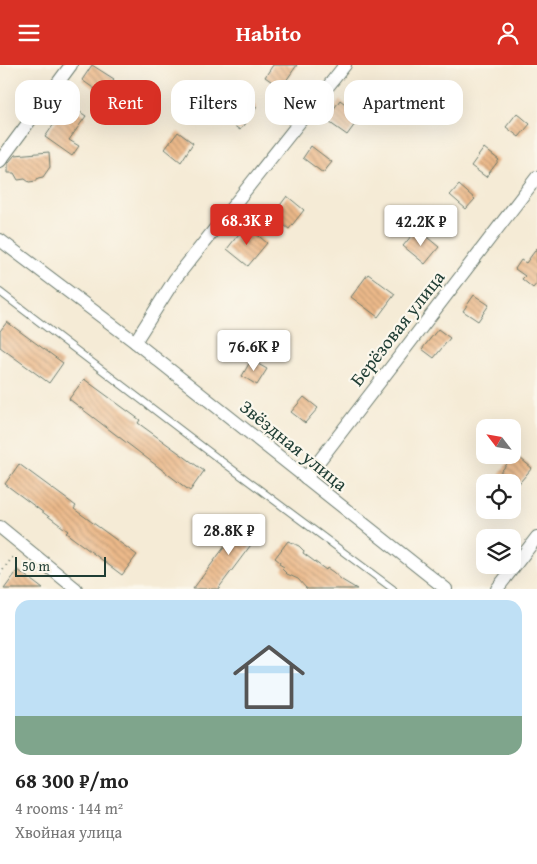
<!DOCTYPE html>
<html lang="en">
<head>
<meta charset="utf-8">
<style>
  :root { --surface:#fff; --page:#f6f6f6; --text:#222; --muted:#767676; --line:#e0e0e0; --accent:#d93025 }
  body { margin:0; font-family:"Gentium Book Plus",serif; background:var(--page); color:var(--text); height:100vh; display:flex; flex-direction:column; font-size:19px; white-space:nowrap }
  * { box-sizing:border-box; margin:0 }
  p { font-size:16px; color:var(--muted) }
  .icon { flex:none; width:28px; height:28px; fill:none; stroke:currentColor; stroke-width:2; stroke-linecap:round; stroke-linejoin:round }
  .map { position:relative; height:524px; overflow:hidden }
  .drawer { display:flex; flex-direction:column; background:var(--surface); flex:1 }
  .drawer>* { flex:none }
  .banner { position:absolute; left:15px; top:15px; width:508px; height:45px; display:flex; gap:10px }
  .needle { width:32px; rotate:301deg }
  .fabs { position:absolute; left:476px; top:354px; display:grid; gap:10px }
  .fabs a { display:grid; place-items:center; width:45px; height:45px; border-radius:10px; background:var(--surface); box-shadow:0 5px 20px #0002; font-size:25px }
  .scale { position:absolute; left:15px; bottom:12px; width:91px; box-sizing:border-box; padding-left:5px; border:2px solid #1f3d34; border-top:0; font-size:14px; line-height:18px; white-space:nowrap; color:#1f3d34; -webkit-text-stroke:4px #fbf7ec; paint-order:stroke }
  .price { position:absolute; translate:-50% -42px; padding:0 11px; border-radius:5px; background:#fff; color:#222; font-size:16px; line-height:32px; filter:drop-shadow(0 1px 2px #0008) }
  .price::after { content:''; position:absolute; left:50%; top:30px; width:15px; height:11px; margin-left:-8px; background:inherit; clip-path:polygon(0 0,100% 0,50% 100%) }
  .price.on { background:var(--accent); color:#fff }
  ul { padding:0; list-style:none }
  li { display:grid; align-content:center; gap:10px; height:265px; padding:0 15px }
  li+li { border-top:1px solid var(--line) }
  li span { display:grid; place-items:center; height:155px; border-radius:15px; color:#555 }
  li>.icon { margin-inline-start:auto }
  span .icon { width:90px; height:90px; fill:#fffc; stroke-width:1 }
  li b { font-size:21px }
  .tag { padding:0 18px; border-radius:15px; background:var(--surface); box-shadow:0 5px 20px #0002; font-size:18px; line-height:45px }
  .tag.on { background:var(--accent); color:#fff }
  header { display:flex; justify-content:space-between; align-items:center; height:65px; padding:0 15px; background:var(--accent); color:#fff; font-size:22px; font-weight:700 }
  .map>svg:first-child { display:block }
  .building { fill:url(#building-back-hatch) }
  .lines { fill:none; stroke-linecap:round; stroke-linejoin:round }
  .service-casing { stroke:#6a7a6d; stroke-width:8 }
  .minor-casing { stroke:#6a7a6d; stroke-width:14 }
  .path { stroke:#6a7a6d; stroke-width:2; stroke-dasharray:1 4; stroke-linecap:butt }
  .service { stroke:#fff; stroke-width:6 }
  .minor { stroke:#fff; stroke-width:12 }
  .labels { text-anchor:middle; dominant-baseline:central; stroke-width:4.5; stroke-linejoin:round; paint-order:stroke }
  .street-label { font-size:19px; fill:#1f3d34; stroke:#fbf7ec }
</style>
</head>
<body>
<header><svg class="icon" aria-label="menu" viewBox="0 0 24 24"><path d="M4 6h16M4 12h16M4 18h16"/></svg>Habito<svg class="icon" aria-label="person" viewBox="0 0 24 24"><circle cx="12" cy="8" r="4"/><path d="M4 21q1-7 8-7t8 7"/></svg></header>
<div class="map">
<svg width="537" height="524" viewBox="0 0 537 524">
  <defs>
    <pattern id="building-back-hatch" width="6" height="6" patternUnits="userSpaceOnUse" patternTransform="scale(1.25)"><rect width="6" height="6" fill="#ecb98a"/><path d="M-1 5l2 2M0 0l6 6M5-1l2 2" fill="none" stroke="#bf9872"/></pattern>
  </defs>
  <rect width="100%" height="100%" fill="#fbf7ec"/>
  <filter id="ink" filterUnits="userSpaceOnUse"><feTurbulence type="fractalNoise" baseFrequency=".02" numOctaves="2"/><feDisplacementMap in="SourceGraphic" scale="10" xChannelSelector="R" yChannelSelector="G"/><feConvolveMatrix kernelMatrix="1 2 1 2 8 2 1 2 1" color-interpolation-filters="sRGB"/></filter>
  <filter id="wash" filterUnits="userSpaceOnUse"><feTurbulence type="fractalNoise" baseFrequency=".0096" numOctaves="4" result="noise"/><feDisplacementMap in="SourceGraphic" scale="20" xChannelSelector="R" yChannelSelector="G"/><feGaussianBlur stdDeviation="1.12" result="paint"/><feColorMatrix in="noise" values="0 0 0 0 0 0 0 0 0 0 0 0 0 0 0 0 0 1.4 0 .05"/><feComposite in="paint" operator="in"/></filter>
  <g filter="url(#wash)">
    <rect width="100%" height="100%" fill="#f5ebd6"/>
    <g id="blocks">
      <g class="building">
        <polygon points="92,0 114,14 103,30 82,15"/>
        <polygon points="273,0 297,0 281,23 265,12"/>
        <polygon points="243,32 257,42 240,65 226,55"/>
        <polygon points="340,35 361,51 347,70 326,55"/>
        <polygon points="68,39 86,51 69,75 79,81 72,91 45,72"/>
        <polygon points="517,48 530,59 519,72 506,62"/>
        <polygon points="178,67 193,78 181,97 165,84"/>
        <polygon points="311,81 332,97 323,108 303,93"/>
        <polygon points="484,83 499,95 486,112 471,101"/>
        <polygon points="49,87 50,102 43,112 38,113 36,116 29,117 25,114 18,115 14,108 8,108 8,98 15,90"/>
        <polygon points="459,120 475,134 466,144 450,130"/>
        <polygon points="287,131 304,145 289,164 272,151"/>
        <polygon points="246,160 267,178 248,201 227,184"/>
        <polygon points="417,164 439,182 425,199 403,181"/>
        <polygon points="537,183 537,218 533,223 522,214 525,211 515,204 521,195 526,198"/>
        <polygon points="368,209 395,229 378,252 351,232"/>
        <polygon points="474,230 489,240 478,256 463,246"/>
        <polygon points="7,257 63,298 49,318 0,282 0,266"/>
        <polygon points="438,264 450,273 434,293 422,284"/>
        <polygon points="251,295 267,304 257,320 242,311"/>
        <polygon points="84,314 140,355 138,358 204,406 190,426 69,334"/>
        <polygon points="304,332 318,343 305,358 291,347"/>
        <polygon points="515,389 532,403 515,423 512,420 512,418 509,418 499,409"/>
        <polygon points="19,399 76,441 74,444 137,490 122,510 66,468 68,466 5,419"/>
        <polygon points="246,453 262,465 218,524 193,524"/>
        <polygon points="288,476 299,481 304,486 303,488 326,505 327,503 333,507 342,515 357,524 308,524 306,523 298,514 287,509 282,504 284,502 279,499 280,497 275,493"/>
        <polygon points="18,505 43,524 4,524"/>
      </g>
    </g>
  </g>
  <g filter="url(#ink)">
    <use href="#blocks" fill-opacity="0" stroke="#6a7a6d" stroke-width="1"/>
    <g class="lines">
      <g class="service-casing">
        <polyline id="service" points="0,227 216,392 393,524"/>
      </g>
      <g class="minor-casing">
        <g id="minor">
          <polyline points="0,96 71,0"/>
          <polyline points="0,175 135,277 446,524"/>
          <polyline points="135,277 175,214 345,0"/>
          <polyline points="306,413 537,112"/>
          <polyline points="0,462 76,524"/>
          <polyline points="497,524 537,472"/>
        </g>
      </g>
      <polyline class="path" points="0,509 15,489"/>
      <use href="#service" class="service"/>
      <use href="#minor" class="minor"/>
    </g>
  </g>
  <g class="labels">
    <g class="street-label">
      <text transform="translate(397 263) rotate(-52)">Берёзовая улица</text>
      <text transform="translate(294 380) rotate(39)">Звёздная улица</text>
    </g>
  </g>
</svg>
<div class="fabs">
<a><svg class="needle" viewBox="-14 -14 28 28"><path d="M0-13l5 13h-10z" fill="#e53935"/><path d="M0 13l5-13h-10z" fill="#767676"/></svg></a>
<a><svg class="icon" aria-label="locate" viewBox="0 0 24 24"><circle cx="12" cy="12" r="6"/><path d="M12 2v4M12 18v4M2 12h4M18 12h4"/></svg></a>
<a><svg class="icon" aria-label="layers" viewBox="0 0 24 24"><path d="M12 4l9 5-9 5-9-5zM3 14l9 5 9-5"/></svg></a>
</div>
<div class="scale">50 m</div>
<b class="price on" style="left:247px;top:181px">68.3K ₽</b>
<b class="price" style="left:421px;top:182px">42.2K ₽</b>
<b class="price" style="left:254px;top:307px">76.6K ₽</b>
<b class="price" style="left:229px;top:491px">28.8K ₽</b>
<div class="banner">
<a class="tag">Buy</a>
<a class="tag on">Rent</a>
<a class="tag">Filters</a>
<a class="tag">New</a>
<a class="tag">Apartment</a>
</div>
</div>
<section class="drawer">
<ul>
<li><span style="background:linear-gradient(#bfe0f5 75%,#7fa58c 0)"><svg class="icon" aria-label="home" viewBox="0 0 24 24"><path d="M3 11l9-7 9 7M6 9v11h12V9"/></svg></span><div><b>68 300 ₽/mo</b><p>4 rooms · 144 m²</p><p>Хвойная улица</p></div></li>
</ul>
</section>
</body>
</html>
